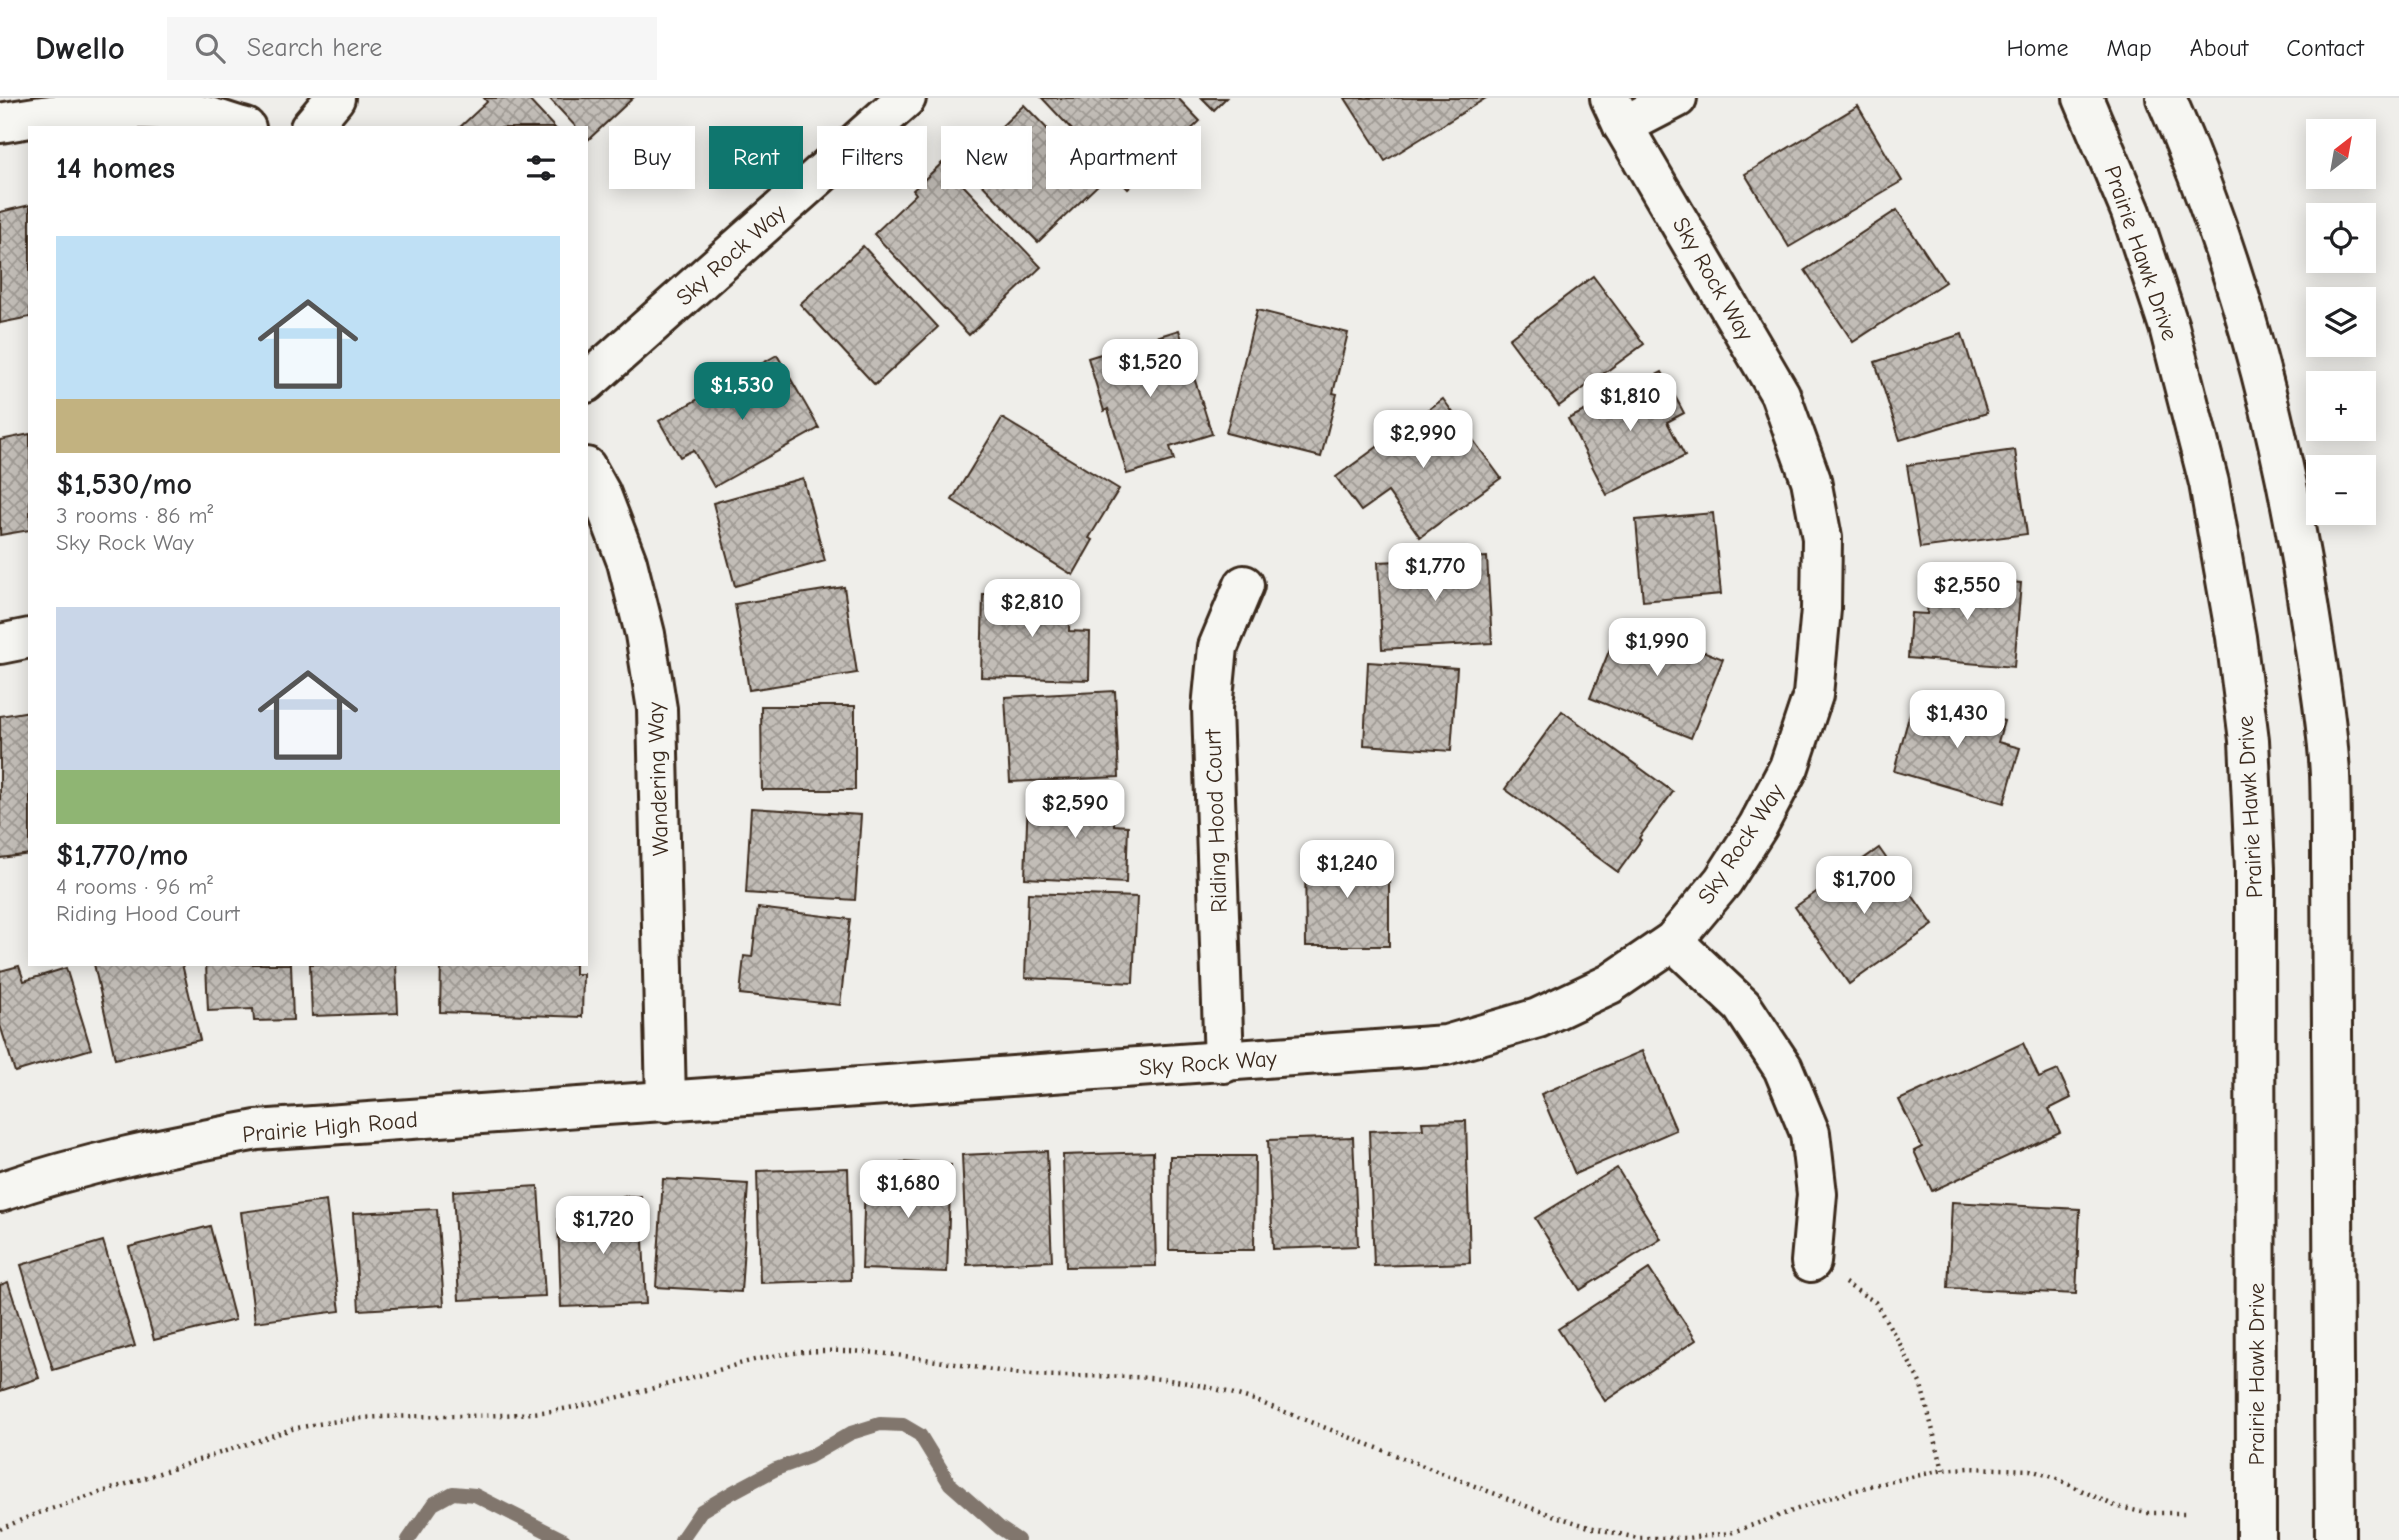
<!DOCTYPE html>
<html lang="en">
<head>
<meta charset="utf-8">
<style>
  :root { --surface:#fff; --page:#f6f6f6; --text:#202124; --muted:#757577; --line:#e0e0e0; --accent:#0f766e }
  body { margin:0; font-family:"Comic Neue",sans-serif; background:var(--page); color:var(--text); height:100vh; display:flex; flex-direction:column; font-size:26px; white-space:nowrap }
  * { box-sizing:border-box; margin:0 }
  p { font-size:23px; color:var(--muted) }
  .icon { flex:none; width:38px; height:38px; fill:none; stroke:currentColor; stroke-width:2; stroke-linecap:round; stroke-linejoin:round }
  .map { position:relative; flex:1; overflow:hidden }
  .side { position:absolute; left:28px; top:28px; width:560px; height:840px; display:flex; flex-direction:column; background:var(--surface); border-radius:0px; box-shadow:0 4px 18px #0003 }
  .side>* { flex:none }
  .hud { position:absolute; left:609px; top:28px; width:665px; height:63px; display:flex; gap:14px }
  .needle { width:46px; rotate:31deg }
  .tools { position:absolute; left:2306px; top:21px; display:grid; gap:14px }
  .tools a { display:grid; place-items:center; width:70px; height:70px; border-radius:0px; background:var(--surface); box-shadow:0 4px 18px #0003; font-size:35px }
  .price { position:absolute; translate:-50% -60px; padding:0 16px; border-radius:14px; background:#fff; color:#222; font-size:23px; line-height:46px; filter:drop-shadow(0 2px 4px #0008) }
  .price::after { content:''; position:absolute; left:50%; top:42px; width:21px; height:16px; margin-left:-10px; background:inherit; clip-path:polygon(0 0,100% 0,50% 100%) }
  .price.current { background:var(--accent); color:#fff }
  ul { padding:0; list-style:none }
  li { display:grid; align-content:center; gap:14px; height:371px; padding:0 28px }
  li span { display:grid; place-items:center; height:217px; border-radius:0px; color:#555 }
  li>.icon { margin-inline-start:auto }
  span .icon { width:126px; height:126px; fill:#fffc; stroke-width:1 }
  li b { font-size:30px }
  h2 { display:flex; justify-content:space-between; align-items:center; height:84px; padding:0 28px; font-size:30px }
  .pill { padding:0 24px; border-radius:0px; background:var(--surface); box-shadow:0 4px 18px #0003; font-size:24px; line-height:63px }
  .pill.current { background:var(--accent); color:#fff }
  header { display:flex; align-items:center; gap:42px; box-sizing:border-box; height:98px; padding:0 35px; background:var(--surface); border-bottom:2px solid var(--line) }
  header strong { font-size:33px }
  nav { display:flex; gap:38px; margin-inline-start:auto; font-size:24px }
  .search { width:490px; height:63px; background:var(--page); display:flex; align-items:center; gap:18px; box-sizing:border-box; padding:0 24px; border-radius:0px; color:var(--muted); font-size:26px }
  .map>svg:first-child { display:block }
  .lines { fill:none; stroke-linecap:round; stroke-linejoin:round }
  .stream { stroke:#81766d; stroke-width:14 }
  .building { fill:url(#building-cross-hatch); stroke:#3b2a1e; stroke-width:2 }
  .minor-casing { stroke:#3b2a1e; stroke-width:44 }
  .path { stroke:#3b2a1e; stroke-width:4.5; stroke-dasharray:2 5; stroke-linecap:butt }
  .minor { stroke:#f6f6f2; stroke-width:38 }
  .labels { text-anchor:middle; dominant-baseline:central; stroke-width:6; stroke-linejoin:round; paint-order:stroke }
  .street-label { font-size:23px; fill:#3b2a1e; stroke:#f6f6f2 }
</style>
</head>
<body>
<header>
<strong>Dwello</strong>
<div class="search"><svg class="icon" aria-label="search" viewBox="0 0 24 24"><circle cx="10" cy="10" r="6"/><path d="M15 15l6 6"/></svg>Search here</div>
<nav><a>Home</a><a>Map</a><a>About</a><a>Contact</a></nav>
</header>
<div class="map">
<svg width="2399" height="1442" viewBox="0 0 2399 1442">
  <defs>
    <pattern id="building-cross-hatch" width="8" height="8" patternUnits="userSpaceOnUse" patternTransform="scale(1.75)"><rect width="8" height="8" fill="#c2bdb7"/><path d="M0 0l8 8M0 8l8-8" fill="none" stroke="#9f9a94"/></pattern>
  </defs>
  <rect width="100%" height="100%" fill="#efeeea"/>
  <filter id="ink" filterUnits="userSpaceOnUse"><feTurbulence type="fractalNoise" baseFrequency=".0143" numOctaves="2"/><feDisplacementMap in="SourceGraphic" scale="14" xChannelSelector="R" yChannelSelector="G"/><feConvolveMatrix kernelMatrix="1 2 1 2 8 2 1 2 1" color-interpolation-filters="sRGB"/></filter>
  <g filter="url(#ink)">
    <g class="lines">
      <g class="stream">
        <polyline points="408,1442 433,1406 453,1395 475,1397 564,1442"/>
        <polyline points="681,1442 701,1413 733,1394 776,1371 809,1359 851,1335 880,1326 903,1327 920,1337 950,1386 1000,1430 1018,1442"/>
      </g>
    </g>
    <g class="building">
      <polygon points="484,0 527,0 555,30 459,30 487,4"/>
      <polygon points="549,0 633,0 588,42 586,30 577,30"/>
      <polygon points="1042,0 1178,0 1200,23 1128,91"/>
      <polygon points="1202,0 1226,0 1214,12"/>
      <polygon points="1345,0 1486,0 1385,63"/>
      <polygon points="1024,7 1100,85 1038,144 962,66"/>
      <polygon points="1858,8 1902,83 1789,149 1745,76"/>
      <polygon points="942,65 1041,169 969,237 874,136 916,96 913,92"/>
      <polygon points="30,107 30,219 0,225 0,114"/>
      <polygon points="1897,112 1945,184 1853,244 1805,172"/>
      <polygon points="863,148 938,229 875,287 800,206"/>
      <polygon points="1593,178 1644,246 1559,308 1509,241"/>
      <polygon points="1257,212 1348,235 1333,295 1337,296 1321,359 1226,335"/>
      <polygon points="1179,232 1212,336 1170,349 1174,362 1127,376 1108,311 1104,313 1088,260"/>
      <polygon points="1962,236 1987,315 1900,342 1875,264"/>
      <polygon points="777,257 819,330 714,389 693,352 680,359 659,323"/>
      <polygon points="1662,274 1684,315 1667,324 1685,358 1607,397 1568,321"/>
      <polygon points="1443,301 1501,380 1420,439 1388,394 1361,413 1336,379"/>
      <polygon points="1002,320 1119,391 1089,440 1093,442 1073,477 952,402"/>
      <polygon points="30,336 30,432 0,437 0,342"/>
      <polygon points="2015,352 2027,436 1920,450 1907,367"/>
      <polygon points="803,380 825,463 735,488 713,405"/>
      <polygon points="1713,415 1721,496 1643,503 1636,422"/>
      <polygon points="1487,459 1492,545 1382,551 1378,464"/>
      <polygon points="1930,477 2021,485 2014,569 1908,560 1911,515 1927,516"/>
      <polygon points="844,489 857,575 749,592 735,506"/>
      <polygon points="983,496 1070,498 1069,533 1090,534 1089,582 981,579"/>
      <polygon points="1622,521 1723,561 1691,640 1590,600"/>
      <polygon points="1368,564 1457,570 1451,653 1364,647"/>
      <polygon points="1115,593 1119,679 1010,684 1005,599"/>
      <polygon points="1915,597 2004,623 1998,644 2020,650 2004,705 1894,673"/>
      <polygon points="761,608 855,608 855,692 762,692"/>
      <polygon points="30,613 30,756 0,760 0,618"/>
      <polygon points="1562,613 1673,694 1639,740 1641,742 1618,774 1505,691"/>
      <polygon points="1028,697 1115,700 1114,727 1128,728 1126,785 1025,780"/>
      <polygon points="751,710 861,717 855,802 746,795"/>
      <polygon points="1879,750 1933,827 1849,886 1795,809"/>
      <polygon points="1389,755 1389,848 1306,848 1305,756"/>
      <polygon points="1028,795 1137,799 1133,885 1025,880"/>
      <polygon points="758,810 850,821 840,907 740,896 744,858 752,859"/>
      <polygon points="94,866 182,866 200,942 115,961"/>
      <polygon points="206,866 291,866 293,922 254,923 253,911 208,913"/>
      <polygon points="310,866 396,866 398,915 312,918"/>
      <polygon points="441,866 575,866 575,876 583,876 582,919 440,914"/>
      <polygon points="19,868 24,883 66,870 91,951 15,974 0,927 0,873"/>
      <polygon points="2023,945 2039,980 2058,972 2071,1000 2049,1011 2060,1034 1932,1093 1914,1053 1922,1049 1899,1002"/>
      <polygon points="1642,953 1676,1032 1575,1076 1541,996"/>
      <polygon points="1466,1023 1470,1165 1374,1168 1369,1033 1423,1031 1422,1024"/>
      <polygon points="1353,1039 1358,1148 1273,1151 1268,1042"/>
      <polygon points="1047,1053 1052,1163 967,1167 962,1057"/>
      <polygon points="1153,1054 1156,1168 1066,1169 1063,1057"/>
      <polygon points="1170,1058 1255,1058 1254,1152 1169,1152"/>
      <polygon points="901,1064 951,1067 947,1174 862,1171 865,1083 901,1085"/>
      <polygon points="848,1070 851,1182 760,1185 757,1073"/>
      <polygon points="1617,1070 1661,1141 1580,1192 1535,1120"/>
      <polygon points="663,1081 748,1086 741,1194 656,1189"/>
      <polygon points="538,1088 545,1198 459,1202 453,1093"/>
      <polygon points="641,1098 646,1206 561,1209 558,1120 597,1118 596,1100"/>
      <polygon points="326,1103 340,1213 255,1224 241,1114"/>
      <polygon points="1952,1104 2080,1111 2076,1196 1948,1190"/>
      <polygon points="437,1111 444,1207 359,1212 353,1115"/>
      <polygon points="210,1128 235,1222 154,1242 129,1149"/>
      <polygon points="103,1143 135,1248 53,1272 21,1167"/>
      <polygon points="1649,1171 1696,1242 1605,1303 1558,1231"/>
      <polygon points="8,1184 39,1280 0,1293 0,1187"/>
    </g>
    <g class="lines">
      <g class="minor-casing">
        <g id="minor">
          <polyline points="2083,0 2131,114 2169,229 2209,385 2236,539 2249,642 2255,770 2256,1442"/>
          <path d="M 2166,0 C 2239,166 2284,340 2310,519 C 2318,571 2327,623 2330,676 C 2331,704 2331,733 2331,761 L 2335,1442"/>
          <path d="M 0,25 C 61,14 126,6 188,15 C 208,17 227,25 246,30"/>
          <polyline points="1623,28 1677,0"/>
          <polyline points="310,30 335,0"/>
          <polyline points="586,285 906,0"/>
          <polyline points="586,369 601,396 627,464 645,536 657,611 666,1004"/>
          <polyline points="0,546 30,540"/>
          <polyline points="1673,843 1742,908 1783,970 1810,1035 1817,1096 1811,1164"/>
          <polyline points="1224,965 1212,610 1218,549 1244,487"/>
          <path d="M 0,1094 C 84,1065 170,1048 257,1032 L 1446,947 L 1538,920 L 1610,886 L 1673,843 L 1723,783 L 1758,728 L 1789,669 L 1813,597 L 1821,511 L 1822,440 L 1811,382 L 1780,296 L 1623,28 L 1610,0"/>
        </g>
      </g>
      <g class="path">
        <polyline points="1845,1185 1875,1204 1899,1244 1921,1287 1943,1372"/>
        <path d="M 0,1431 L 33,1417 L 292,1331 C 322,1325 351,1320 381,1319 C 437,1317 495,1320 551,1313 C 603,1305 654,1290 705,1276 C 732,1268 760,1259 787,1256 C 864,1245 938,1265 1013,1275 C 1052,1280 1091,1277 1130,1279 C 1173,1280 1213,1289 1254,1302 L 1534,1411 L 1589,1429 L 1637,1440 L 1688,1440 L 1730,1435 L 1829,1400 L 1870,1388 L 1943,1372 L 1969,1370 L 2030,1372 L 2053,1379 L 2115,1408 L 2146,1415 L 2186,1415"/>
      </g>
      <use href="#minor" class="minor"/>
    </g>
  </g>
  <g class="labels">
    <g class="street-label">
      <text transform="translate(2141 155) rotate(71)">Prairie Hawk Drive</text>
      <text transform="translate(731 157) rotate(-42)">Sky Rock Way</text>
      <text transform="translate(1713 181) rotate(60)">Sky Rock Way</text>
      <text transform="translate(658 681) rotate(-92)">Wandering Way</text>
      <text transform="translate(2250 709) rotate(-93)">Prairie Hawk Drive</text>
      <text transform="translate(1216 723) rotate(-92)">Riding Hood Court</text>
      <text transform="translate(1741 746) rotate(-57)">Sky Rock Way</text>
      <text transform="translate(1208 965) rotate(-4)">Sky Rock Way</text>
      <text transform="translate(330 1029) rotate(-5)">Prairie High Road</text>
      <text transform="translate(2256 1276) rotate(-90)">Prairie Hawk Drive</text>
    </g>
  </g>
</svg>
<div class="tools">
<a><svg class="needle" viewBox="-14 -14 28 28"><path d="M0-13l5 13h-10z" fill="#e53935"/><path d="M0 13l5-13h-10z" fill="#757577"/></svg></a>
<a><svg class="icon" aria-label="locate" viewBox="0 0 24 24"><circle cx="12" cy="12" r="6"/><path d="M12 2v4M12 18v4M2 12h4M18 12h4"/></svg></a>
<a><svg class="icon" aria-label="layers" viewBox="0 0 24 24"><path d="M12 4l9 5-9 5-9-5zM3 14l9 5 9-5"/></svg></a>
<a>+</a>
<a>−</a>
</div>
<b class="price" style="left:1150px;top:301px">$1,520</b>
<b class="price current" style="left:742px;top:324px">$1,530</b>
<b class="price" style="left:1630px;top:335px">$1,810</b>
<b class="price" style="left:1423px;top:372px">$2,990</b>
<b class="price" style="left:1435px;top:505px">$1,770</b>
<b class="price" style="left:1967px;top:524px">$2,550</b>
<b class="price" style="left:1032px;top:541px">$2,810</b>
<b class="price" style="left:1657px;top:580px">$1,990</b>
<b class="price" style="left:1957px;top:652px">$1,430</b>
<b class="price" style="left:1075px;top:742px">$2,590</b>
<b class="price" style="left:1347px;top:802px">$1,240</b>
<b class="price" style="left:1864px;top:818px">$1,700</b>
<b class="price" style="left:908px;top:1122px">$1,680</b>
<b class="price" style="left:603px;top:1158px">$1,720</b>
<div class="hud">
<a class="pill">Buy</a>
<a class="pill current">Rent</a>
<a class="pill">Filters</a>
<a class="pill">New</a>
<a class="pill">Apartment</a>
</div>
<section class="side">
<h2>14 homes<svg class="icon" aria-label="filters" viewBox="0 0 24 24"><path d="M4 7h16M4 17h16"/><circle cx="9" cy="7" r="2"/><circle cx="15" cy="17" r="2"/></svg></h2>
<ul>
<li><span style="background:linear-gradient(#bfe0f5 75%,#c2b280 0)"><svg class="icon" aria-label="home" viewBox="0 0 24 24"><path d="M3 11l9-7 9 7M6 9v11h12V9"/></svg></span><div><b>$1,530/mo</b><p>3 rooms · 86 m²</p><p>Sky Rock Way</p></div></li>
<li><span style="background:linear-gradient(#c9d6e8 75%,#8fb573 0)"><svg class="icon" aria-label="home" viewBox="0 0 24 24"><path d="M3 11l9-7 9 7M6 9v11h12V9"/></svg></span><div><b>$1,770/mo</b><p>4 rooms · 96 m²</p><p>Riding Hood Court</p></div></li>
</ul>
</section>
</div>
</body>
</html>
